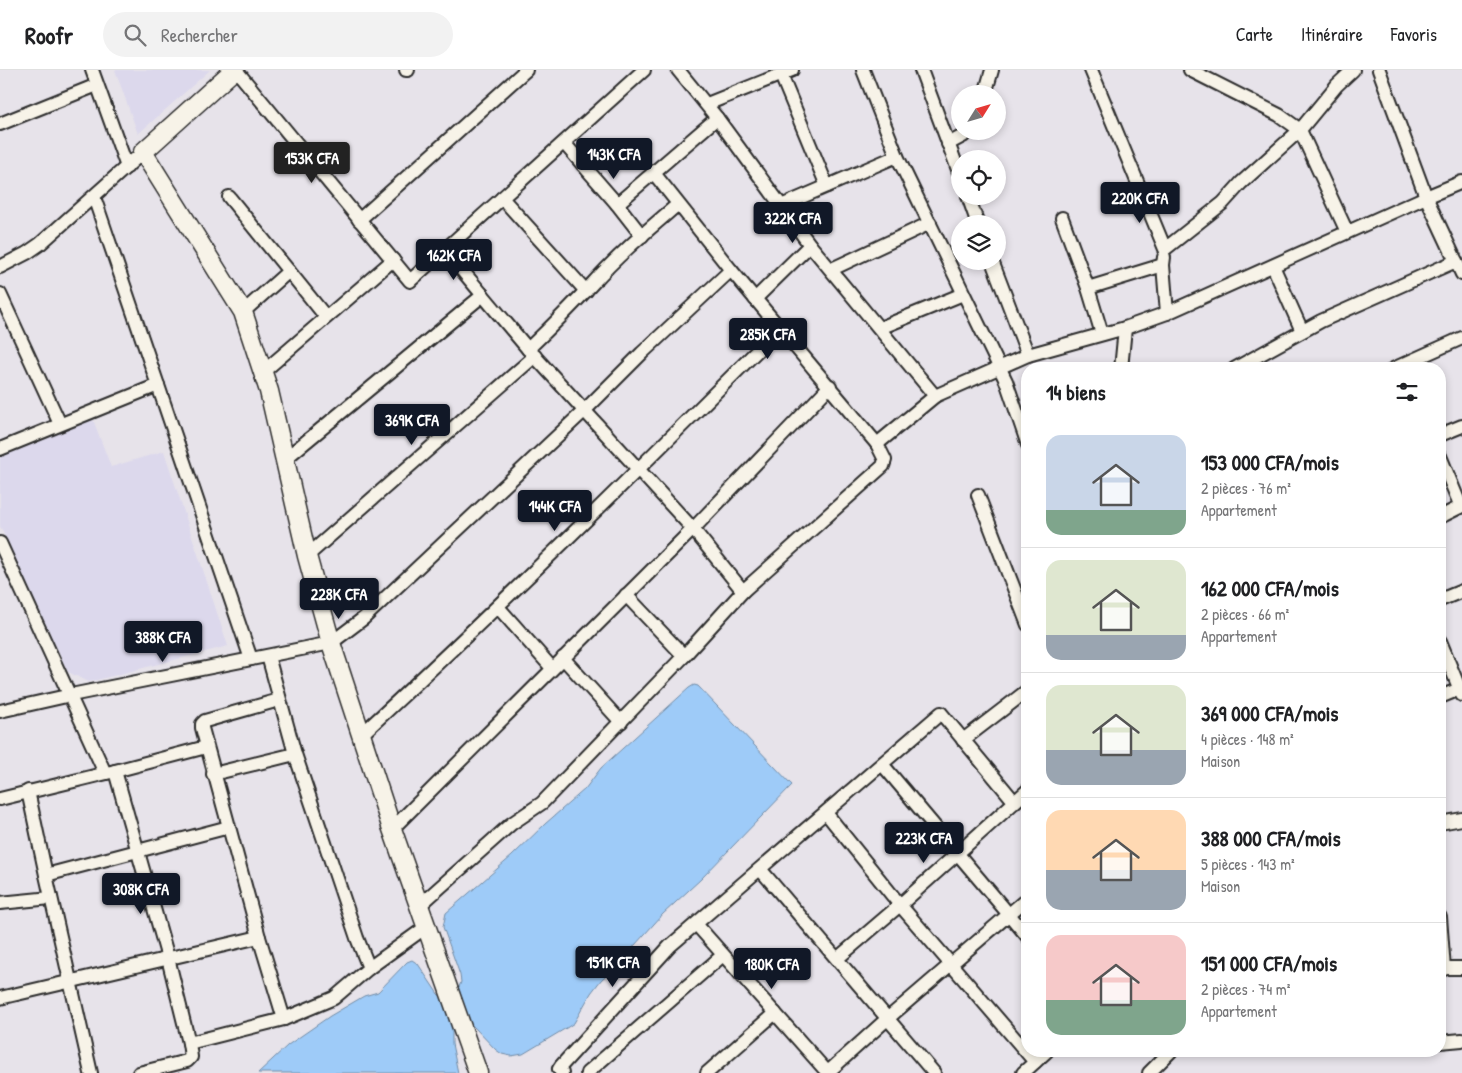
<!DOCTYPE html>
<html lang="fr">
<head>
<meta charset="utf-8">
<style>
  :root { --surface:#fff; --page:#f2f2f2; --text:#202124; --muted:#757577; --line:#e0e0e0; --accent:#111827 }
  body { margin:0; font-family:"Patrick Hand",sans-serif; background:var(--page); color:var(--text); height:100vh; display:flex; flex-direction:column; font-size:19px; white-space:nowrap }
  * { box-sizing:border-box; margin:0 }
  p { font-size:16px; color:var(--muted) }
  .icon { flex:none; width:28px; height:28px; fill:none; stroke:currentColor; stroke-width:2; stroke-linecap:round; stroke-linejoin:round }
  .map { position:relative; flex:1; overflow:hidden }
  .panel { position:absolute; left:1021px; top:292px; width:425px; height:695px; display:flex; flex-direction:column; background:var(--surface); border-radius:20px; box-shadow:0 2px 8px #0003 }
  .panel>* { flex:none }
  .needle { width:32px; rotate:53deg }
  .buttons { position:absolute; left:951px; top:15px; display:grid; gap:10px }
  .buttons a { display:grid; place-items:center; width:55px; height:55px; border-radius:50%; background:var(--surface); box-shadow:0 2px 8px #0003; font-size:25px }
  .price { position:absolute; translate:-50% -42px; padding:0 11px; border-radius:5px; background:var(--accent); color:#fff; font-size:16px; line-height:32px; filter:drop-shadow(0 1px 2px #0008) }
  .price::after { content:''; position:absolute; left:50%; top:30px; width:15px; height:11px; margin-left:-8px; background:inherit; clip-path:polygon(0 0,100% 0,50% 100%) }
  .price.current { background:#222; color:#fff }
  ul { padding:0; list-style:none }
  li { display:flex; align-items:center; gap:15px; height:125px; padding:0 25px }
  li+li { border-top:1px solid var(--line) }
  li span { display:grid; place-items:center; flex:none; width:140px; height:100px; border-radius:15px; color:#555 }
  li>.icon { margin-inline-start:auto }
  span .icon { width:60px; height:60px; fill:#fffc; stroke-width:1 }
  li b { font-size:21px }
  h2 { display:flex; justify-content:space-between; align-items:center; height:60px; padding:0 25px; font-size:21px }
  header { display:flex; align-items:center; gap:30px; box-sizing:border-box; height:70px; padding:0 25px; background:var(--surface); border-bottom:1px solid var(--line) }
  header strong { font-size:24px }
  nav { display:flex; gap:28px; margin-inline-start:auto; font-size:18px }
  .search { width:350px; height:45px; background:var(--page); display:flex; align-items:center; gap:12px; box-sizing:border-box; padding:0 18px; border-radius:28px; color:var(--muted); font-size:19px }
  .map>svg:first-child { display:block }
  .built { fill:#dcd8ec }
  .water { fill:#9ecbf8; stroke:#708ba6 }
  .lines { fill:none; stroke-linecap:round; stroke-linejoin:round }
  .street-casing { stroke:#2b2b2b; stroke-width:16 }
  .secondary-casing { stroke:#2b2b2b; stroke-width:21 }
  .street { stroke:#f7f3e8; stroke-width:12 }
  .secondary { stroke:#f7f3e8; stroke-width:18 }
</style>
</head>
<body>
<header>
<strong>Roofr</strong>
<div class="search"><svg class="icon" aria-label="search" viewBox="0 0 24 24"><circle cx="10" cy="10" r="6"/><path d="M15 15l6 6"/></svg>Rechercher</div>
<nav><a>Carte</a><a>Itinéraire</a><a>Favoris</a></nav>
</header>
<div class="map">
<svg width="1462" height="1003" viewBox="0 0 1462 1003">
  <rect width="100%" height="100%" fill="#e7e3ea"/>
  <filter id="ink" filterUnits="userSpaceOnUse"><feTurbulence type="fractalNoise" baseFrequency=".02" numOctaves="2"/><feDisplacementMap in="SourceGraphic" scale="10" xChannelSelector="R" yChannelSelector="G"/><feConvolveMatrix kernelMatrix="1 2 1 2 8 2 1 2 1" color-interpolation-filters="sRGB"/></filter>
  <g filter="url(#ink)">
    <g class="built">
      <polygon points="115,0 210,0 138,64"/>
      <polygon points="92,347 111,397 164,381 228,576 89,612 68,602 0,456 0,385"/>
    </g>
    <polygon class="water" points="694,615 698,616 792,715 701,809 663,844 616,896 601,910 591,923 574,953 568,957 523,984 511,986 502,984 496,980 474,957 468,953 452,962 452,974 458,1003 258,1003 288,975 330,946 364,926 378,922 407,892 412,890 418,894 438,924 441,926 459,917 461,912 460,905 443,857 446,843 512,786 545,754 585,719 601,698 689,618"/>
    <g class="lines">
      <g class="street-casing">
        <g id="street">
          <polyline points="92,0 127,97"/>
          <polyline points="236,0 410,211 644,0"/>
          <polyline points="406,0 408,0"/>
          <polyline points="678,0 717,48 810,175 935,326"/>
          <polyline points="863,0 897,86 1006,311 1028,375"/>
          <polyline points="921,0 960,105"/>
          <polyline points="1091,0 1165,179 1223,133 1241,113 1300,60 1337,15 1353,0"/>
          <polyline points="1190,0 1279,45 1300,60 1347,162"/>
          <polyline points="1379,0 1426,127 1462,204"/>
          <polyline points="781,5 827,116"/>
          <polyline points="985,24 992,0"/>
          <polyline points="707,34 792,0"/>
          <polyline points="0,54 97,15"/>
          <polyline points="564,73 617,134 642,166"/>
          <polyline points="948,74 963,66 968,61"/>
          <polyline points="968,126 978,154"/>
          <polyline points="94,127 251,589"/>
          <polyline points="229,127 326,247"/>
          <polyline points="502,128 586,221"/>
          <polyline points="617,134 717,48"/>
          <polyline points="781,136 897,86"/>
          <polyline points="1062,148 1088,218 1102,264"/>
          <polyline points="359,150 526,0"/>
          <polyline points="445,180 528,279 693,459 743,521"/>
          <polyline points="1164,187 1163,195 1167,243"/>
          <polyline points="992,191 1028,285"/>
          <polyline points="1273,196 1302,261"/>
          <polyline points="0,197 27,183 40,174 143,82"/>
          <polyline points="832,199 930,153"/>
          <polyline points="1088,218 1163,195"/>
          <polyline points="0,224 60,354"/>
          <polyline points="755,229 810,175"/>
          <polyline points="243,242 289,201"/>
          <polyline points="880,258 963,224"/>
          <path d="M 528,279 C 551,257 572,236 593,213 C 618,185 648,160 677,135"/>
          <polyline points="1121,299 1125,258"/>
          <polyline points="1234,299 1321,251 1456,191"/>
          <polyline points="1393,299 1462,268"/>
          <polyline points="263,302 393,190"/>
          <polyline points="1440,365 1462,356"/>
          <polyline points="877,374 935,326 1028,285 1125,258 1167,243 1426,127 1462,112"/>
          <polyline points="0,379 158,315"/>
          <polyline points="1440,386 1461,437"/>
          <polyline points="285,389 483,225"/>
          <polyline points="978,425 1028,555"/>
          <polyline points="1440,447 1462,436"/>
          <polyline points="0,473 105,703"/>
          <polyline points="307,486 535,286"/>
          <polyline points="626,525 684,586"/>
          <polyline points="1440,530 1462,521"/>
          <polyline points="498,537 552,598"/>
          <polyline points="1440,571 1462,625"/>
          <polyline points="268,586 295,684 357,868 369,898"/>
          <polyline points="563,588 621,652"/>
          <polyline points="1440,627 1462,618"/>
          <polyline points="279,630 205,651 202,654 202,658 259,867 284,949"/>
          <polyline points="0,641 71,625 331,573 364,548 584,341 642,283 731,200"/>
          <path d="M 361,665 C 504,533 642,396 780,258"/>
          <polyline points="963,670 1028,620"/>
          <polyline points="882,694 1028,867"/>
          <polyline points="115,701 168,888 189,973 191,987 187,991 139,1003"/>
          <polyline points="213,704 295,684"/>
          <polyline points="28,721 46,805 91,1003"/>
          <polyline points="0,729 115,701 206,677"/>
          <polyline points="826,743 900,835 1035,992"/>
          <polyline points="1440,753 1462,749"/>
          <polyline points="392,759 693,459 830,316"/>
          <polyline points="760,799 934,1003"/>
          <polyline points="46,805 229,757"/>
          <polyline points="0,833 51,828"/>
          <polyline points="419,836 511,754 542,733 684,586 743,521 883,396 885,390 877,374 731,200 653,102"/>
          <polyline points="1440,847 1444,899"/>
          <polyline points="696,854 828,1003"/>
          <polyline points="838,888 900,835 1028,720"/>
          <polyline points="1440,898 1462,898"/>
          <polyline points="0,928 259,867"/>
          <polyline points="1440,972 1462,970"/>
          <polyline points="189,973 284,949 334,928 369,898 426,857"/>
          <polyline points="562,1003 559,999 561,996 670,876 941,643 1014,731"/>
          <polyline points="587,1003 723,885"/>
          <polyline points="707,1003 775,943"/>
          <polyline points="827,1003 887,949 1028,828"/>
          <polyline points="1023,1003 1047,981"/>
          <polyline points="1149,1003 1171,981"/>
        </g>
      </g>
      <g class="secondary-casing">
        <polyline id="secondary" points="234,0 143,82 243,242 269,321 307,486 331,573 392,759 478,1003"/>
      </g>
      <use href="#street" class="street"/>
      <use href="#secondary" class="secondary"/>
    </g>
  </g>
</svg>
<div class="buttons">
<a><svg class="needle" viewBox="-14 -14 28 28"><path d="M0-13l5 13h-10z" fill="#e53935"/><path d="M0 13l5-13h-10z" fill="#757577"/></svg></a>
<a><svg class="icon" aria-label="locate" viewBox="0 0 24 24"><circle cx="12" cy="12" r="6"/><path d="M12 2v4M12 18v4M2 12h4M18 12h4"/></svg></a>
<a><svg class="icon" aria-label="layers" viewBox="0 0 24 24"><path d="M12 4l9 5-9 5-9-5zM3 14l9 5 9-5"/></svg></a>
</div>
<b class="price" style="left:614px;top:110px">143K CFA</b>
<b class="price current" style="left:312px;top:114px">153K CFA</b>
<b class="price" style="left:1140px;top:154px">220K CFA</b>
<b class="price" style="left:793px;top:174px">322K CFA</b>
<b class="price" style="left:454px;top:211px">162K CFA</b>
<b class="price" style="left:768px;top:290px">285K CFA</b>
<b class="price" style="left:412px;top:376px">369K CFA</b>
<b class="price" style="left:555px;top:462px">144K CFA</b>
<b class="price" style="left:339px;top:550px">228K CFA</b>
<b class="price" style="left:163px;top:593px">388K CFA</b>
<b class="price" style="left:924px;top:794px">223K CFA</b>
<b class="price" style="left:141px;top:845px">308K CFA</b>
<b class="price" style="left:613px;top:918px">151K CFA</b>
<b class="price" style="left:772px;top:920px">180K CFA</b>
<section class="panel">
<h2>14 biens<svg class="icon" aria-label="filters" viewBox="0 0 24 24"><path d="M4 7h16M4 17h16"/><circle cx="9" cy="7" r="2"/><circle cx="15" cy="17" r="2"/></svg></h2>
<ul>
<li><span style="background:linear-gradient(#c9d6e8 75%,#7fa58c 0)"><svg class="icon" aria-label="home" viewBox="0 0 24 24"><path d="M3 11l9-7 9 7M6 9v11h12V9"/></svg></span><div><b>153 000 CFA/mois</b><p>2 pièces · 76 m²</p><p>Appartement</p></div></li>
<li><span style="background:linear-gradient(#dfe7d0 75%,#9aa5b1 0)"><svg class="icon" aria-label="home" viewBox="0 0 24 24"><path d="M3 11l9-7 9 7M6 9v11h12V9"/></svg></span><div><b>162 000 CFA/mois</b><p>2 pièces · 66 m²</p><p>Appartement</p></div></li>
<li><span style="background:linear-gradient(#dfe7d0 65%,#9aa5b1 0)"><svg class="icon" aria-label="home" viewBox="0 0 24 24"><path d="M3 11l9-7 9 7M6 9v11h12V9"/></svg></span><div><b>369 000 CFA/mois</b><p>4 pièces · 148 m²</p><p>Maison</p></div></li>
<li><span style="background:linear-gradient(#ffd9b3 60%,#9aa5b1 0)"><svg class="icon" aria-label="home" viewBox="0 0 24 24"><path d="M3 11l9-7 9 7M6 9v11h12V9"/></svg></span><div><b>388 000 CFA/mois</b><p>5 pièces · 143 m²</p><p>Maison</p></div></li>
<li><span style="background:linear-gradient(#f6c9c9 65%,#7fa58c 0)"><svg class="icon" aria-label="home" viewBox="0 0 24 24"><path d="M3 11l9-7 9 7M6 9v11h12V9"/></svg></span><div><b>151 000 CFA/mois</b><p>2 pièces · 74 m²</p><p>Appartement</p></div></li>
</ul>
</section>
</div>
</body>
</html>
